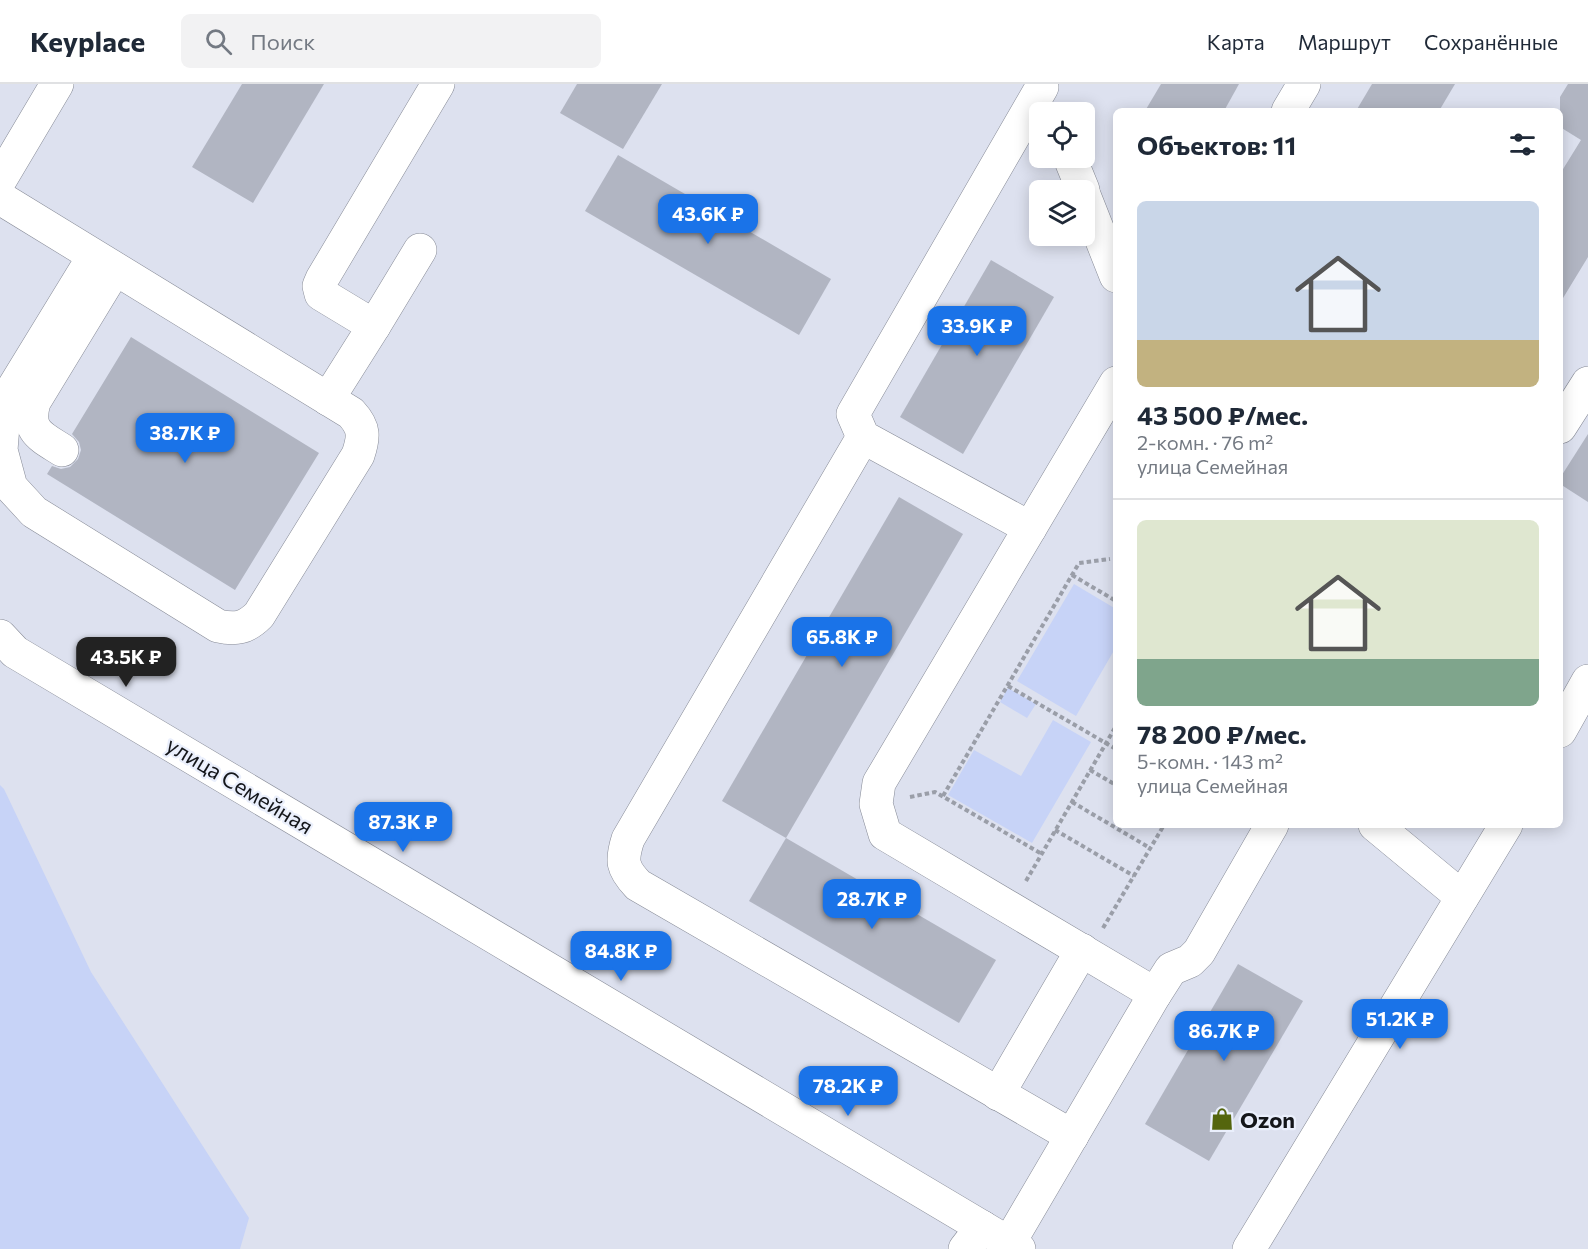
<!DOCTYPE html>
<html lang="ru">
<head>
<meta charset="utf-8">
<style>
  :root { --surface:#fff; --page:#f2f2f3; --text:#1f2937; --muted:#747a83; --line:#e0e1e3; --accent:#1a73e8 }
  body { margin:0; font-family:Commissioner,sans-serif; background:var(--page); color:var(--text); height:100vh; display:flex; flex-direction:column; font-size:22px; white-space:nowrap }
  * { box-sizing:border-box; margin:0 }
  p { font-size:20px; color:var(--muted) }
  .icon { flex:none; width:33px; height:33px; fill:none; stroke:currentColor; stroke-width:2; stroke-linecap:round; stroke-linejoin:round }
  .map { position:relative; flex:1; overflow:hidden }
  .details { position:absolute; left:1113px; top:24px; width:450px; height:720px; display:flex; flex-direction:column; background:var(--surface); border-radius:9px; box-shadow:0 3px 15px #0003 }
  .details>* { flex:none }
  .fabs { position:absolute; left:1029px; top:18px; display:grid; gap:12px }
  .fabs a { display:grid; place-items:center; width:66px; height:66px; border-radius:9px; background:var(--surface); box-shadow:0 3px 15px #0003; font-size:30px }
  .price { position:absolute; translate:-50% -51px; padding:0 14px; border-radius:12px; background:var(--accent); color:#fff; font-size:20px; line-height:39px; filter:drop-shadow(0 2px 3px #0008) }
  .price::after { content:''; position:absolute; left:50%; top:36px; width:18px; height:14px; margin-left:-9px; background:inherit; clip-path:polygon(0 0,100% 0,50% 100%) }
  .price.current { background:#222; color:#fff }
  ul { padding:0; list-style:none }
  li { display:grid; align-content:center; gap:12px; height:318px; padding:0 24px }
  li+li { border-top:2px solid var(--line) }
  li span { display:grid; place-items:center; height:186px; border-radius:9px; color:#555 }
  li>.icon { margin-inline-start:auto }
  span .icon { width:108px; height:108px; fill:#fffc; stroke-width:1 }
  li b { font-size:26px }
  h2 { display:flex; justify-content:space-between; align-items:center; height:72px; padding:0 24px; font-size:26px }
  header { display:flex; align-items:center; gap:36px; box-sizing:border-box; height:84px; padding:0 30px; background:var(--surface); border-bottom:2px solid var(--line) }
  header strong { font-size:28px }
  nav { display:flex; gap:33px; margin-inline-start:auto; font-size:21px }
  .search { width:420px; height:54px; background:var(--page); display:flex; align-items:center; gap:15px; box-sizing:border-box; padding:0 21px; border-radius:9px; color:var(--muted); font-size:22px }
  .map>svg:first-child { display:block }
  .green { fill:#c7d3f7 }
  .building { fill:#b1b5c2 }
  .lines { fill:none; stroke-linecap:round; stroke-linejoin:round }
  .minor-casing { stroke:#878b97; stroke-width:34 }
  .path { stroke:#9a9ea8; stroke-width:4; stroke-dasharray:4.5 3; stroke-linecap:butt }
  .minor { stroke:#fff; stroke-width:33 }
  .labels { text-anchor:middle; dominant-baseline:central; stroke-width:4.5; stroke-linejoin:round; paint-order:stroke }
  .street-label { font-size:22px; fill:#14161a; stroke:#eaeffc }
  .poi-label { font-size:22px; font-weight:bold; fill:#14161a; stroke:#eaeffc; text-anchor:start }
</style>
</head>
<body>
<header>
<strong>Keyplace</strong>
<div class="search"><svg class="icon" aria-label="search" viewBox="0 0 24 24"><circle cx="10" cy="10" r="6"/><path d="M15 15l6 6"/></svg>Поиск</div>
<nav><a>Карта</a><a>Маршрут</a><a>Сохранённые</a></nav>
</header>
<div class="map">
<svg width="1588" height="1165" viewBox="0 0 1588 1165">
  <rect width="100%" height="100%" fill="#dde1ef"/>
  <g class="green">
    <polygon points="1074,500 1116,525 1116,563 1076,632 1017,597"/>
    <polygon points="1008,604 1036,620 1027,634 1000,618"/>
    <polygon points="1053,636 1091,658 1032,759 948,711 974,666 1021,692"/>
    <polygon points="0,701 4,705 91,888 249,1134 240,1165 0,1165"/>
  </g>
  <g class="building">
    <polygon points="242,0 324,0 253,119 192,83"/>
    <polygon points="577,0 662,0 623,65 560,29"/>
    <polygon points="1161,0 1239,0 1224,27 1145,27"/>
    <polygon points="1372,0 1455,0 1439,27 1356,27"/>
    <polygon points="1568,0 1588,0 1588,173 1560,219 1560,90 1581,56 1560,43 1560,13"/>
    <polygon points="618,71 831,195 799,251 585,127"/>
    <polygon points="991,176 1054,213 963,370 900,333"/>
    <polygon points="131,253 319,369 235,506 47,390 52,382 61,385 70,383 78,375 81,366 79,358 72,350"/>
    <polygon points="1588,350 1588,418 1560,400 1560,394"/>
    <polygon points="899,413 963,450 786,754 722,717"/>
    <polygon points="786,754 996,876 959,939 749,817"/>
    <polygon points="1238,880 1303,917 1209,1077 1145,1040"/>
  </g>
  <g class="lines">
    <g class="minor-casing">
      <g id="minor">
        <polyline points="1288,27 1304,0"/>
        <polyline points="1070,74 1083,106"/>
        <polyline points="0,96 57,0"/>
        <polyline points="1084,111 1116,192"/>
        <path d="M 0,114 L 351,329 C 365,344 364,353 358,371 L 259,531 C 246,544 236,546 218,542 L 34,428 L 11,403 L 1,366 L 4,330 L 12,306 L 94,172"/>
        <polyline points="374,242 420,166"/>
        <polyline points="328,315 374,242 321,210 319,202 322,195 438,0"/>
        <polyline points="1560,343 1588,299"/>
        <path d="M 863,353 L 628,755 C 621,777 622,784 638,801 L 1072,1052"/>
        <path d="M 62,366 C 40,352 26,347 34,318 L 115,185"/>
        <polyline points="1030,444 1116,299"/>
        <polyline points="0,552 15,568 1019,1165"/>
        <polyline points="1560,647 1588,597"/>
        <polyline points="1375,741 1462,813"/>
        <polyline points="1155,910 1171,885 1190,877 1199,868 1272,741"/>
        <polyline points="998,1010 1082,866"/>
        <polyline points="1009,1159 1155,910 885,750 876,720 879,699 1030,444 863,353 853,330 1042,3"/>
        <polyline points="965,1165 982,1143"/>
        <polyline points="1249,1165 1506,741"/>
      </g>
    </g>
    <g class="path">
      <polyline points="1072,491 1116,517"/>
      <polyline points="1008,602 1116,665"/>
      <polyline points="1090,686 1116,701"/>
      <polyline points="943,712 1079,479 1110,475"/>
      <polyline points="910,713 935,708 1042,770"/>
      <polyline points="1072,718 1150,764"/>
      <polyline points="1055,746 1134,792"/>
      <polyline points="1026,797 1116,642"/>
      <polyline points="1103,844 1164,741"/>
    </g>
    <use href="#minor" class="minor"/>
  </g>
  <defs>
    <g id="shop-bare" transform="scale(1.8)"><path d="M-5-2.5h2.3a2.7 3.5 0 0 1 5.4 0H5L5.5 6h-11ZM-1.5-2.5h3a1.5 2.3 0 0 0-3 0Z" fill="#54650d" stroke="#eaeffc" stroke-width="2.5" paint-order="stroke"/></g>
  </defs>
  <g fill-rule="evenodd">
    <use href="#shop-bare" x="1222" y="1035"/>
  </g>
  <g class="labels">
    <g class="street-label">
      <text transform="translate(240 701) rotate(31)">улица Семейная</text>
    </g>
    <g class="poi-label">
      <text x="1240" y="1035">Ozon</text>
    </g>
  </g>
</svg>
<div class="fabs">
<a><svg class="icon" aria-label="locate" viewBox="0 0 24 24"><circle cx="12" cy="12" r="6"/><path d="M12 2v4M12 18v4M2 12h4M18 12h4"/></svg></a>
<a><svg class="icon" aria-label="layers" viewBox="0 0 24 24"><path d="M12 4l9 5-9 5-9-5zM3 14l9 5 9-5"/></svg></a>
</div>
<b class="price" style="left:708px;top:161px">43.6K ₽</b>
<b class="price" style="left:977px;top:273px">33.9K ₽</b>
<b class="price" style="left:185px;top:380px">38.7K ₽</b>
<b class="price" style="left:842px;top:584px">65.8K ₽</b>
<b class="price current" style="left:126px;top:604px">43.5K ₽</b>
<b class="price" style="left:403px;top:769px">87.3K ₽</b>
<b class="price" style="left:872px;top:846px">28.7K ₽</b>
<b class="price" style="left:621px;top:898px">84.8K ₽</b>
<b class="price" style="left:1400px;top:966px">51.2K ₽</b>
<b class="price" style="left:1224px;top:978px">86.7K ₽</b>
<b class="price" style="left:848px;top:1033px">78.2K ₽</b>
<section class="details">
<h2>Объектов: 11<svg class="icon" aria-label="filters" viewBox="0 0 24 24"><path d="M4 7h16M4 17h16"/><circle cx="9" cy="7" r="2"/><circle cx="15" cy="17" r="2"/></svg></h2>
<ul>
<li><span style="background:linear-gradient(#c9d6e8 75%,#c2b280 0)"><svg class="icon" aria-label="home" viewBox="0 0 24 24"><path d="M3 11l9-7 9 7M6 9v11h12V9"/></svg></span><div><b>43 500 ₽/мес.</b><p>2-комн. · 76 m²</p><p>улица Семейная</p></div></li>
<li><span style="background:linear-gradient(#dfe7d0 75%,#7fa58c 0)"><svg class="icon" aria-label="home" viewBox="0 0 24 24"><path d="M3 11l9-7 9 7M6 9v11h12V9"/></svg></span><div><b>78 200 ₽/мес.</b><p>5-комн. · 143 m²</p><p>улица Семейная</p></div></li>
</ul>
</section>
</div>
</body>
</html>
